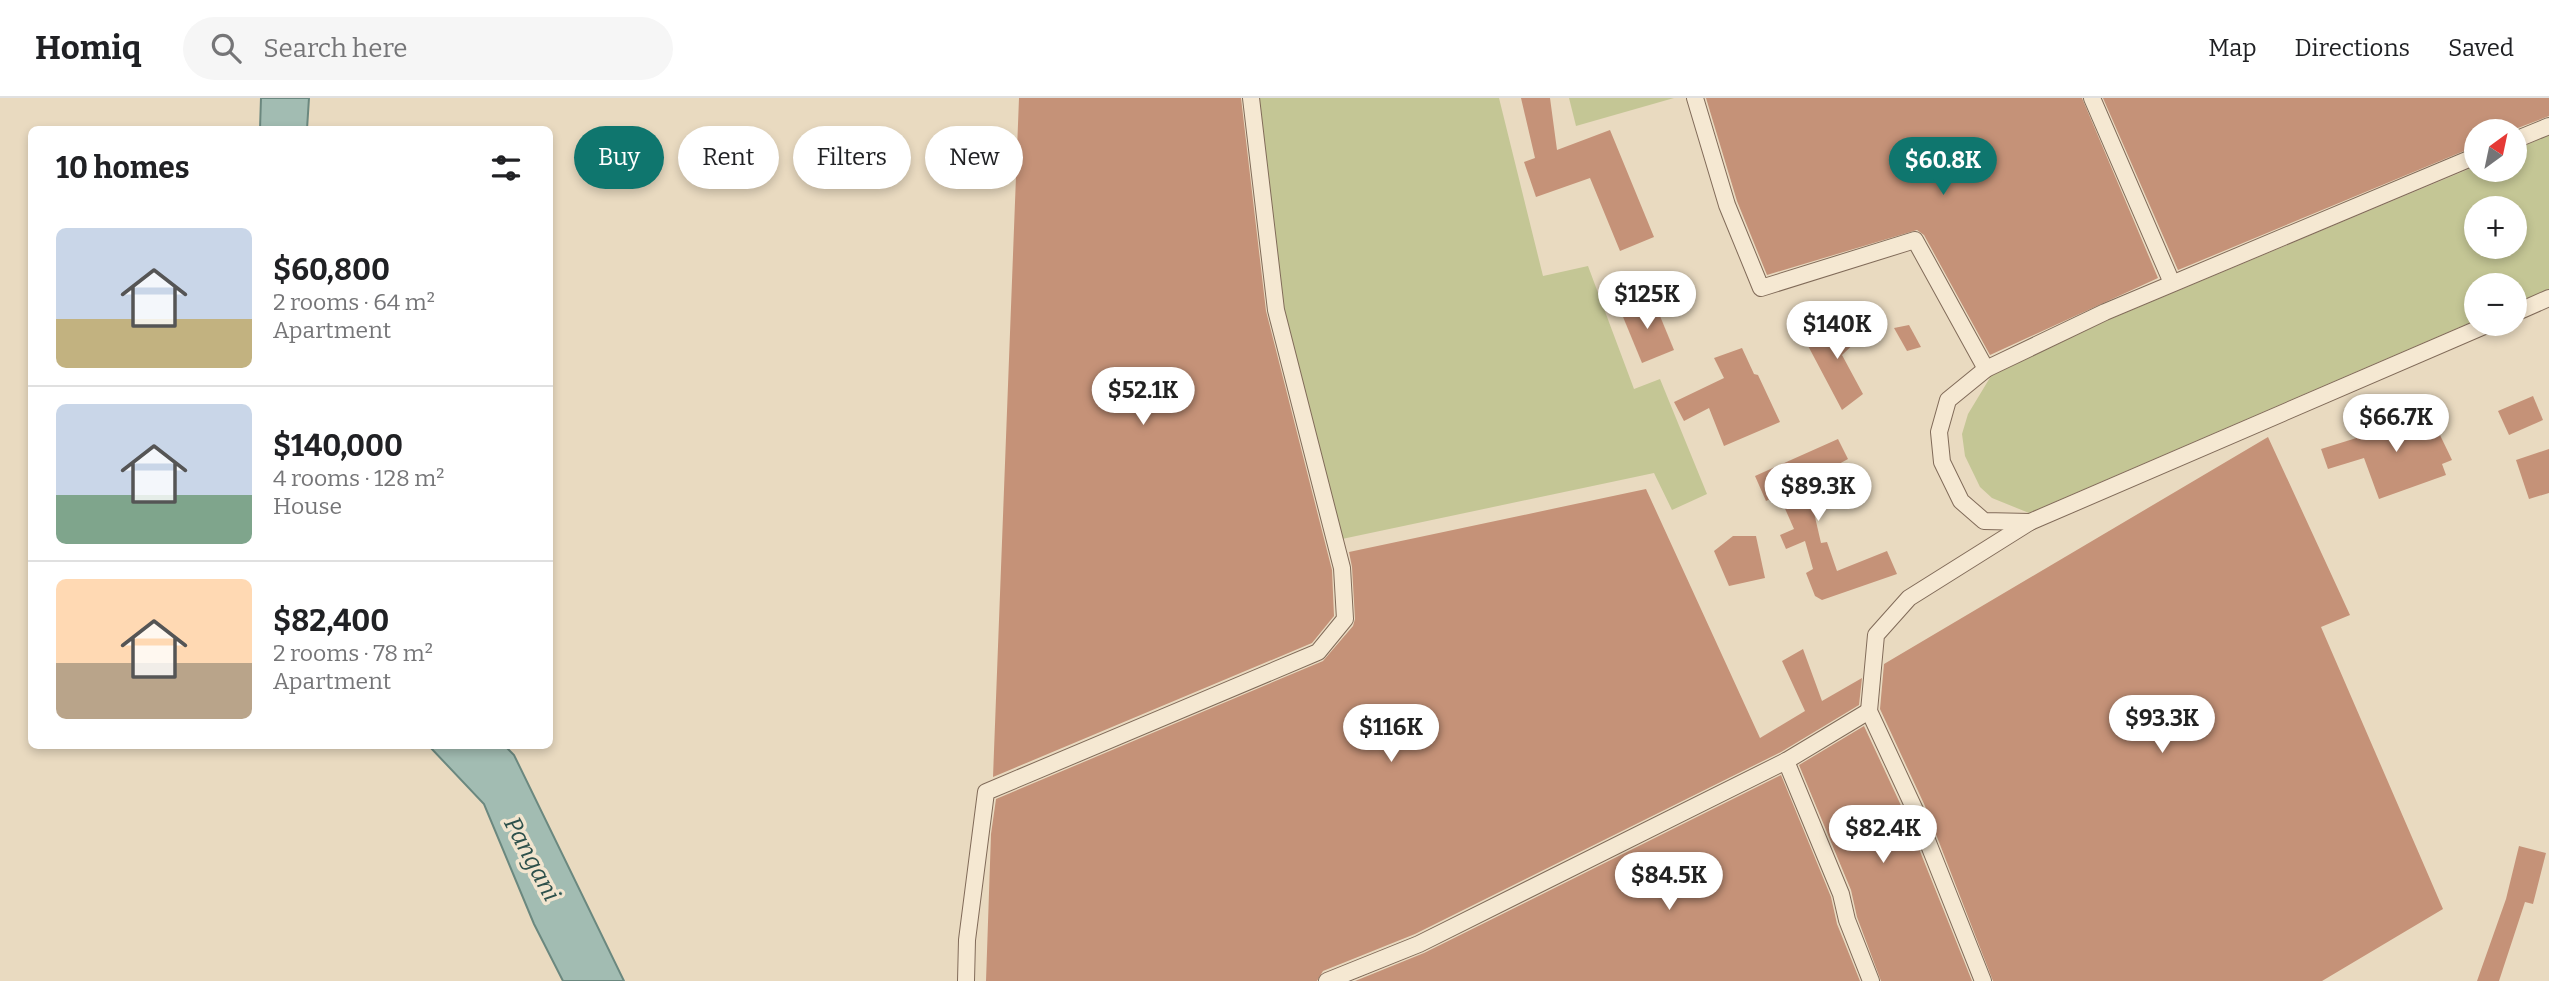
<!DOCTYPE html>
<html lang="en">
<head>
<meta charset="utf-8">
<style>
  :root { --surface:#fff; --page:#f6f6f6; --text:#202124; --muted:#757577; --line:#e0e0e0; --accent:#0f766e }
  body { margin:0; font-family:Bitter,serif; background:var(--page); color:var(--text); height:100vh; display:flex; flex-direction:column; font-size:26px; white-space:nowrap }
  * { box-sizing:border-box; margin:0 }
  p { font-size:23px; color:var(--muted) }
  .icon { flex:none; width:38px; height:38px; fill:none; stroke:currentColor; stroke-width:2; stroke-linecap:round; stroke-linejoin:round }
  .map { position:relative; flex:1; overflow:hidden }
  .panel { position:absolute; left:28px; top:28px; width:525px; height:623px; display:flex; flex-direction:column; background:var(--surface); border-radius:10px; box-shadow:0 4px 10px #0003 }
  .panel>* { flex:none }
  .top-card { position:absolute; left:574px; top:28px; width:665px; height:63px; display:flex; gap:14px }
  .needle { width:46px; rotate:33deg }
  .buttons { position:absolute; left:2464px; top:21px; display:grid; gap:14px }
  .buttons a { display:grid; place-items:center; width:63px; height:63px; border-radius:50%; background:var(--surface); box-shadow:0 4px 10px #0003; font-size:35px }
  .price { position:absolute; translate:-50% -60px; padding:0 16px; border-radius:24px; background:#fff; color:#222; font-size:23px; line-height:46px; filter:drop-shadow(0 2px 4px #0008) }
  .price::after { content:''; position:absolute; left:50%; top:42px; width:21px; height:16px; margin-left:-10px; background:inherit; clip-path:polygon(0 0,100% 0,50% 100%) }
  .price.active { background:var(--accent); color:#fff }
  ul { padding:0; list-style:none }
  li { display:flex; align-items:center; gap:21px; height:175px; padding:0 28px }
  li+li { border-top:2px solid var(--line) }
  li span { display:grid; place-items:center; flex:none; width:196px; height:140px; border-radius:10px; color:#555 }
  li>.icon { margin-inline-start:auto }
  span .icon { width:84px; height:84px; fill:#fffc; stroke-width:1 }
  li b { font-size:30px }
  h2 { display:flex; justify-content:space-between; align-items:center; height:84px; padding:0 28px; font-size:30px }
  .pill { padding:0 24px; border-radius:32px; background:var(--surface); box-shadow:0 4px 10px #0003; font-size:24px; line-height:63px }
  .pill.active { background:var(--accent); color:#fff }
  header { display:flex; align-items:center; gap:42px; box-sizing:border-box; height:98px; padding:0 35px; background:var(--surface); border-bottom:2px solid var(--line) }
  header strong { font-size:33px }
  nav { display:flex; gap:38px; margin-inline-start:auto; font-size:24px }
  .search { width:490px; height:63px; background:var(--page); display:flex; align-items:center; gap:18px; box-sizing:border-box; padding:0 24px; border-radius:38px; color:var(--muted); font-size:26px }
  .map>svg:first-child { display:block }
  .green { fill:#c4c695; fill-rule:evenodd }
  .water { fill:#a2bcb2; stroke:#6b887f; stroke-width:2 }
  .building { fill:#c59278 }
  .lines { fill:none; stroke-linecap:round; stroke-linejoin:round }
  .street-casing { stroke:#816b59; stroke-width:18 }
  .street { stroke:#f5e8d2; stroke-width:16 }
  .labels { text-anchor:middle; dominant-baseline:central; stroke-width:7; stroke-linejoin:round; paint-order:stroke }
  .water-label { font-size:24px; font-style:italic; fill:#2d504b; stroke:#f2e5cf }
</style>
</head>
<body>
<header>
<strong>Homiq</strong>
<div class="search"><svg class="icon" aria-label="search" viewBox="0 0 24 24"><circle cx="10" cy="10" r="6"/><path d="M15 15l6 6"/></svg>Search here</div>
<nav><a>Map</a><a>Directions</a><a>Saved</a></nav>
</header>
<div class="map">
<svg width="2549" height="883" viewBox="0 0 2549 883">
  <rect width="100%" height="100%" fill="#e9dac0"/>
  <g class="green">
    <polygon points="1258,0 1499,0 1543,178 1588,168 1634,291 1660,281 1707,396 1672,412 1654,375 1342,441 1283,211"/>
    <polygon points="1569,0 1674,0 1576,28"/>
    <path d="M 2549,37 L 2549,191 L 2515,206 L 2515,187 L 2476,187 L 2476,222 L 2029,415 L 1992,400 L 1980,389 L 1965,358 L 1962,336 L 1968,316 L 1991,278 L 2108,222 L 2476,68 L 2476,72 L 2515,72 L 2515,52 ZM 2515,110 L 2515,149 L 2476,149 L 2476,110 Z"/>
  </g>
  <g class="water">
    <polygon points="261,0 309,0 307,31 260,31"/>
    <polygon points="429,648 505,648 514,657 624,883 563,883 534,826 484,706"/>
  </g>
  <g class="building">
    <polygon points="1019,0 1241,0 1266,213 1332,472 1334,518 1312,545 993,679"/>
    <polygon points="1521,0 1550,0 1557,52 1610,32 1654,139 1620,153 1590,80 1536,99 1524,64 1535,60"/>
    <polygon points="1706,0 2082,0 2158,180 1990,257 1924,137 1917,132 1767,177 1737,103"/>
    <polygon points="2103,0 2549,0 2549,18 2510,33 2476,33 2476,48 2178,172"/>
    <polygon points="1653,201 1674,252 1642,265 1621,214"/>
    <polygon points="1847,221 1862,238 1842,257 1863,296 1842,312 1806,244"/>
    <polygon points="1909,227 1921,249 1907,253 1894,230"/>
    <polygon points="1742,250 1754,276 1758,277 1780,324 1724,348 1709,310 1684,323 1674,304 1724,280 1714,260"/>
    <polygon points="2533,298 2543,322 2509,337 2498,313"/>
    <polygon points="2427,310 2452,362 2442,366 2446,377 2379,401 2364,360 2328,371 2321,351 2395,328 2393,324"/>
    <polygon points="2268,339 2350,517 2321,529 2443,811 2322,883 1993,883 1925,708 1880,611 1884,566"/>
    <polygon points="1838,341 1848,361 1804,385 1812,406 1821,445 1827,444 1837,473 1887,453 1897,476 1822,502 1815,498 1806,475 1813,471 1805,443 1786,451 1780,437 1794,431 1779,397 1766,403 1755,378"/>
    <polygon points="2549,351 2549,395 2529,401 2516,362"/>
    <polygon points="1646,391 1760,640 1805,613 1782,563 1803,551 1822,603 1862,580 1859,607 1781,654 1415,836 1323,873 1317,883 986,883 991,736 996,701 1323,563 1353,528 1355,521 1352,469 1349,454"/>
    <polygon points="1733,438 1756,438 1765,480 1729,488 1714,453"/>
    <polygon points="1864,628 1905,716 1972,883 1881,883 1857,819 1851,792 1799,667"/>
    <polygon points="1781,677 1831,799 1837,826 1860,883 1355,883 1424,855"/>
    <polygon points="2519,748 2546,755 2533,806 2525,804 2499,883 2477,883 2506,801"/>
  </g>
  <g class="lines">
    <g class="street-casing">
      <g id="street">
        <polyline points="1695,0 1727,107 1761,190 1915,142 1986,271"/>
        <polyline points="2092,0 2172,185"/>
        <polyline points="2515,42 2549,28"/>
        <polyline points="2515,215 2549,200"/>
        <polyline points="2030,424 1984,423 1961,403 1942,364 1939,334 1948,302 1986,271 2105,214 2476,58"/>
        <polyline points="1786,663 1841,796 1847,822 1871,883"/>
        <polyline points="966,883 967,842 986,694 1318,554 1345,521 1342,470 1276,212 1251,0"/>
        <polyline points="1327,883 1419,846 1786,663 1869,613"/>
        <polyline points="1983,883 1915,712 1869,613 1876,537 1909,500 2030,424 2489,226"/>
      </g>
    </g>
    <use href="#street" class="street"/>
  </g>
  <g class="labels">
    <g class="water-label">
      <text transform="translate(532 761) rotate(62)">Pangani</text>
    </g>
  </g>
</svg>
<div class="buttons">
<a><svg class="needle" viewBox="-14 -14 28 28"><path d="M0-13l5 13h-10z" fill="#e53935"/><path d="M0 13l5-13h-10z" fill="#757577"/></svg></a>
<a>+</a>
<a>−</a>
</div>
<b class="price active" style="left:1943px;top:99px">$60.8K</b>
<b class="price" style="left:1647px;top:233px">$125K</b>
<b class="price" style="left:1837px;top:263px">$140K</b>
<b class="price" style="left:1143px;top:329px">$52.1K</b>
<b class="price" style="left:2396px;top:356px">$66.7K</b>
<b class="price" style="left:1818px;top:425px">$89.3K</b>
<b class="price" style="left:2162px;top:657px">$93.3K</b>
<b class="price" style="left:1391px;top:666px">$116K</b>
<b class="price" style="left:1883px;top:767px">$82.4K</b>
<b class="price" style="left:1669px;top:814px">$84.5K</b>
<div class="top-card">
<a class="pill active">Buy</a>
<a class="pill">Rent</a>
<a class="pill">Filters</a>
<a class="pill">New</a>
</div>
<section class="panel">
<h2>10 homes<svg class="icon" aria-label="filters" viewBox="0 0 24 24"><path d="M4 7h16M4 17h16"/><circle cx="9" cy="7" r="2"/><circle cx="15" cy="17" r="2"/></svg></h2>
<ul>
<li><span style="background:linear-gradient(#c9d6e8 65%,#c2b280 0)"><svg class="icon" aria-label="home" viewBox="0 0 24 24"><path d="M3 11l9-7 9 7M6 9v11h12V9"/></svg></span><div><b>$60,800</b><p>2 rooms · 64 m²</p><p>Apartment</p></div></li>
<li><span style="background:linear-gradient(#c9d6e8 65%,#7fa58c 0)"><svg class="icon" aria-label="home" viewBox="0 0 24 24"><path d="M3 11l9-7 9 7M6 9v11h12V9"/></svg></span><div><b>$140,000</b><p>4 rooms · 128 m²</p><p>House</p></div></li>
<li><span style="background:linear-gradient(#ffd9b3 60%,#b9a48a 0)"><svg class="icon" aria-label="home" viewBox="0 0 24 24"><path d="M3 11l9-7 9 7M6 9v11h12V9"/></svg></span><div><b>$82,400</b><p>2 rooms · 78 m²</p><p>Apartment</p></div></li>
</ul>
</section>
</div>
</body>
</html>
